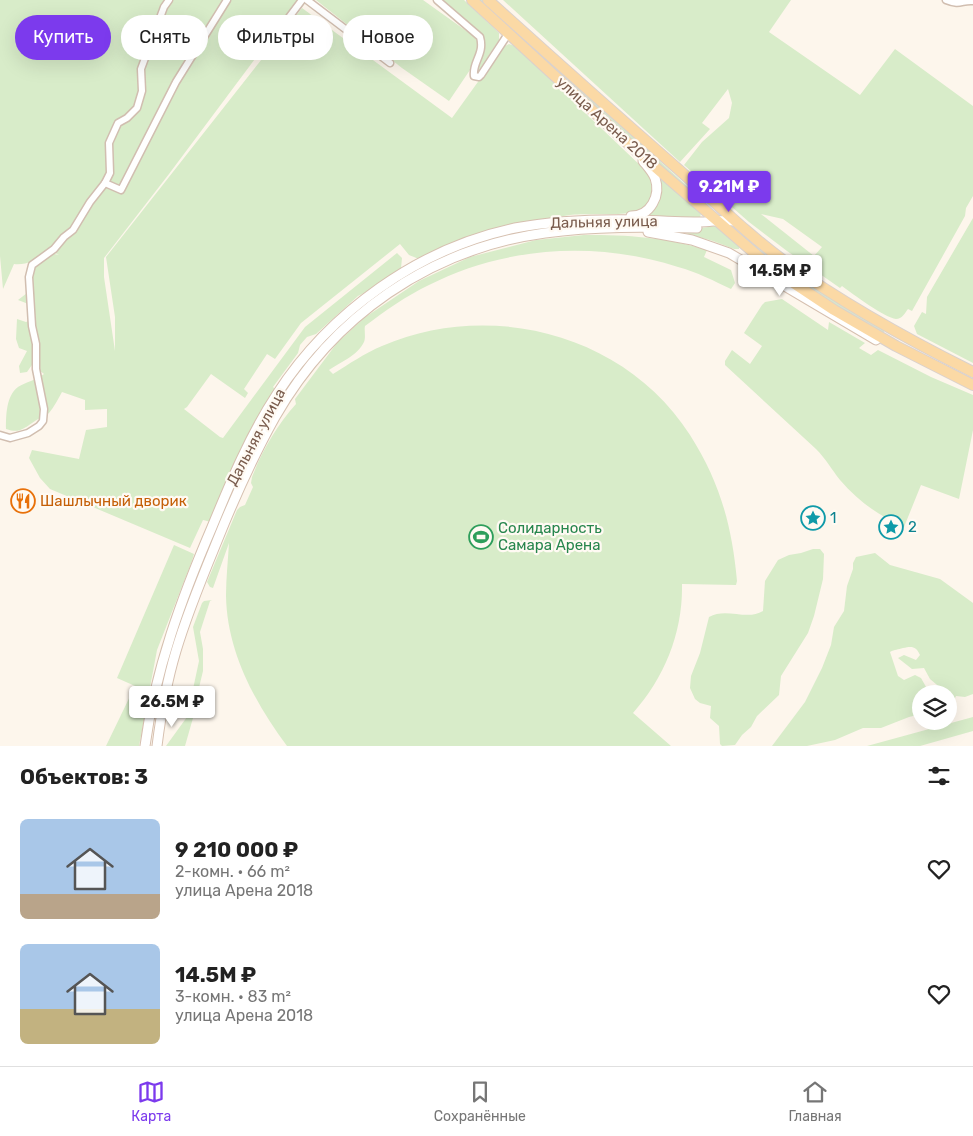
<!DOCTYPE html>
<html lang="ru">
<head>
<meta charset="utf-8">
<style>
  :root { --surface:#fff; --page:#f6f6f6; --text:#222; --muted:#767676; --line:#e0e0e0; --accent:#7c3aed }
  body { margin:0; font-family:Rubik,sans-serif; background:var(--page); color:var(--text); height:100vh; display:flex; flex-direction:column; font-size:19px; white-space:nowrap }
  * { box-sizing:border-box; margin:0 }
  p { font-size:16px; color:var(--muted) }
  .icon { flex:none; width:28px; height:28px; fill:none; stroke:currentColor; stroke-width:2; stroke-linecap:round; stroke-linejoin:round }
  .map { position:relative; height:746px; overflow:hidden }
  .sheet { display:flex; flex-direction:column; background:var(--surface); flex:1 }
  .sheet>* { flex:none }
  .top-card { position:absolute; left:15px; top:15px; width:500px; height:45px; display:flex; gap:10px }
  .fabs { position:absolute; left:912px; top:685px; display:grid; gap:10px }
  .fabs a { display:grid; place-items:center; width:45px; height:45px; border-radius:50%; background:var(--surface); box-shadow:0 5px 20px #0002; font-size:25px }
  .price { position:absolute; translate:-50% -42px; padding:0 11px; border-radius:5px; background:#fff; color:#222; font-size:16px; line-height:32px; filter:drop-shadow(0 1px 2px #0008) }
  .price::after { content:''; position:absolute; left:50%; top:30px; width:15px; height:11px; margin-left:-8px; background:inherit; clip-path:polygon(0 0,100% 0,50% 100%) }
  .price.current { background:var(--accent); color:#fff }
  ul { padding:0; list-style:none }
  li { display:flex; align-items:center; gap:15px; height:125px; padding:0 20px }
  li span { display:grid; place-items:center; flex:none; width:140px; height:100px; border-radius:8px; color:#555 }
  li>.icon { margin-inline-start:auto }
  span .icon { width:60px; height:60px; fill:#fffc; stroke-width:1 }
  li b { font-size:21px }
  h2 { display:flex; justify-content:space-between; align-items:center; height:60px; padding:0 20px; font-size:21px }
  .pill { padding:0 18px; border-radius:22px; background:var(--surface); box-shadow:0 5px 20px #0002; font-size:18px; line-height:45px }
  .pill.current { background:var(--accent); color:#fff }
  .dock { display:flex; justify-content:space-around; align-items:center; height:70px; border-top:1px solid var(--line); background:var(--surface); font-size:14px; color:var(--muted) }
  .dock a { display:grid; justify-items:center; gap:2px }
  .dock .current { color:var(--accent) }
  .map>svg:first-child { display:block }
  .green { fill:#d8ecc9; fill-rule:evenodd }
  .lines { fill:none; stroke-linecap:round; stroke-linejoin:round }
  .street-casing { stroke:#d1beb0; stroke-width:9 }
  .secondary-casing { stroke:#d6c0b0; stroke-width:11 }
  .primary-casing { stroke:#dad1cd; stroke-width:12 }
  .street { stroke:#fff; stroke-width:6 }
  .secondary { stroke:#fff; stroke-width:9 }
  .primary { stroke:#fbd9a5; stroke-width:10 }
  .labels { text-anchor:middle; dominant-baseline:central; stroke-width:4.5; stroke-linejoin:round; paint-order:stroke }
  .street-label { font-size:15px; fill:#7a5c4d; stroke:#fffaf3 }
  .food-label { font-size:15px; fill:#c56008; stroke:#fffaf3; text-anchor:start }
  .culture-label { font-size:15px; fill:#0d838f; stroke:#fffaf3; text-anchor:start }
  .leisure-label { font-size:15px; fill:#27864d; stroke:#fffaf3; text-anchor:start }
</style>
</head>
<body>
<div class="map">
<svg width="973" height="746" viewBox="0 0 973 746">
  <rect width="100%" height="100%" fill="#fdf6ec"/>
  <g class="green">
    <path d="M 0,0 L 299,0 L 169,174 L 104,258 L 104,277 L 115,351 L 115,317 L 106,257 L 302,8 L 452,118 L 503,47 L 509,44 L 515,46 L 644,169 C 654,180 656,200 642,209 C 629,217 587,213 570,215 C 517,222 469,242 419,259 L 409,255 L 400,244 L 301,323 L 275,359 L 267,354 L 244,389 L 248,393 L 245,398 L 211,374 L 187,407 L 184,409 L 220,437 L 223,438 L 305,327 L 397,253 L 402,258 L 401,268 L 370,290 L 358,296 L 316,334 L 307,337 L 300,345 L 298,353 L 273,387 L 276,390 L 211,522 L 203,520 L 190,548 L 50,489 L 40,478 L 29,458 L 32,450 L 79,459 L 86,430 L 107,427 L 107,409 L 85,410 L 85,400 L 62,392 C 58,399 54,407 49,413 C 45,417 39,418 35,421 C 24,428 20,434 6,429 C 6,416 6,396 18,387 C 26,382 36,380 44,374 L 39,370 L 39,355 L 27,372 L 20,373 L 19,366 L 27,351 L 19,348 L 16,339 L 17,319 L 26,322 L 33,319 L 35,312 L 31,305 L 18,300 L 31,290 L 29,273 L 37,262 L 50,253 L 59,255 L 55,253 L 63,241 C 48,252 33,266 14,264 L 3,289 L 0,256 Z"/>
    <polygon points="316,0 423,0 472,35 480,44 480,37 438,0 464,0 499,33 499,40 489,55 486,67 477,74 474,64 449,101 402,68"/>
    <polygon points="476,0 482,0 707,204 709,207 708,209"/>
    <path d="M 503,0 L 791,0 L 769,32 L 860,95 L 895,49 L 973,106 L 973,196 L 966,208 L 965,216 L 912,311 L 908,309 C 905,313 902,319 896,319 C 885,318 853,294 842,286 L 840,288 L 787,251 L 749,222 L 684,165 L 702,142 L 729,118 L 732,103 L 728,89 L 702,123 L 710,129 L 680,162 ZM 761,214 L 783,219 L 822,247 L 814,256 Z"/>
    <polygon points="660,176 701,213 700,218 649,218 647,214 659,177"/>
    <polygon points="973,218 973,363 917,334 914,326 922,312 926,314 927,297"/>
    <polygon points="716,226 739,246 739,249 734,249 713,241 678,231"/>
    <polygon points="733,228 807,283 850,311 884,329 884,333 831,304 784,273"/>
    <path d="M 584,235 C 630,235 663,237 707,250 L 704,257 L 731,270 L 735,283 L 731,289 C 714,281 697,272 678,267 C 598,241 505,246 429,285 C 406,296 385,311 365,326 C 364,330 366,337 364,342 C 358,355 341,362 329,370 L 333,374 C 349,364 365,353 382,346 C 490,299 626,334 690,435 C 720,482 732,526 737,581 L 736,585 L 682,584 C 683,632 665,677 633,713 L 671,746 L 287,746 C 255,703 227,652 226,596 C 226,578 228,560 229,543 L 213,588 L 210,587 L 207,582 L 237,510 L 240,507 L 245,505 L 253,487 L 251,483 L 252,477 C 262,451 277,425 296,404 L 295,399 L 337,343 L 364,318 L 419,281 L 470,257 L 536,240 Z"/>
    <path d="M 782,299 L 828,330 L 829,322 L 865,343 L 859,348 L 871,355 L 878,350 L 931,377 L 973,395 L 973,430 L 959,499 L 921,485 L 904,527 C 879,516 858,501 840,480 C 832,470 826,459 816,449 L 725,365 L 725,361 L 732,350 L 750,364 L 762,346 L 744,333 L 762,305 L 765,302 Z"/>
    <path d="M 332,332 L 334,334 L 280,403 L 255,444 L 241,474 L 238,473 C 256,436 275,399 301,367 C 311,355 322,343 332,332 Z"/>
    <polygon points="174,545 194,554 192,561 157,650 139,746 106,746 135,686 117,678"/>
    <path d="M 813,549 L 820,549 L 824,554 L 823,579 L 814,616 L 808,633 L 781,676 L 779,695 L 757,716 L 751,727 L 742,735 L 735,745 L 722,746 L 720,744 L 719,726 L 710,718 L 711,706 L 700,703 L 695,699 L 690,688 L 691,676 L 700,653 L 709,617 C 726,607 747,621 763,611 L 765,581 L 778,560 L 789,555 L 801,553 Z"/>
    <path d="M 875,553 L 890,565 L 940,579 L 973,603 L 973,694 L 965,697 L 956,696 L 951,707 L 949,708 L 949,694 L 944,694 L 943,690 L 930,679 L 924,668 L 912,669 L 898,658 L 904,655 L 916,660 L 920,655 C 916,646 912,646 903,648 C 898,650 895,649 890,652 L 898,676 L 904,680 L 915,675 L 921,678 L 930,694 L 921,694 L 921,714 L 909,717 L 881,728 L 863,728 L 835,740 L 807,746 L 772,746 L 805,702 L 822,668 L 831,645 L 834,627 L 844,611 L 847,586 L 853,569 L 853,563 L 856,557 Z"/>
    <polygon points="212,600 210,601 200,632 203,649 203,671 196,700 205,701 193,718 185,746 166,746 187,717 199,661 193,627 202,603 204,601"/>
    <polygon points="973,717 973,731 920,746 867,746"/>
  </g>
  <g class="lines">
    <g class="street-casing">
      <g id="street">
        <polyline points="307,0 390,63"/>
        <path d="M 437,0 L 480,37 C 485,54 472,62 474,76 L 479,77 L 481,75 L 508,34"/>
        <path d="M 946,0 C 961,6 961,0 973,1"/>
        <polyline points="266,48 302,0"/>
        <polyline points="105,183 110,173 109,143 118,123 127,118 137,108 142,91 141,69 164,7 169,0"/>
        <polyline points="0,435 10,438 28,433 39,426 43,421 44,409 36,369 36,344 32,326 29,277 32,265 54,249 64,237 73,230 90,202 105,183 121,190 176,82 227,0"/>
      </g>
    </g>
    <g class="secondary-casing">
      <g id="secondary">
        <path d="M 631,216 C 651,216 661,195 655,178 C 652,171 647,166 643,161"/>
        <polyline points="648,232 692,240 729,253 876,340"/>
        <path d="M 145,746 C 155,670 182,597 212,527 C 231,481 250,435 277,394 C 330,312 419,248 515,228 C 557,220 599,219 641,220 C 660,221 680,222 700,222 C 712,222 723,219 735,221"/>
        <path d="M 157,746 C 161,714 167,681 176,651 C 189,607 207,566 224,524 C 239,488 256,451 275,417 C 333,316 429,249 545,233 C 595,226 646,227 697,228"/>
      </g>
    </g>
    <g class="primary-casing">
      <g id="primary">
        <polyline points="472,0 632,147 774,270 834,310 896,346 973,385"/>
        <path d="M 488,0 C 551,57 614,113 678,169 C 714,201 748,235 787,263 C 845,305 909,340 973,372"/>
      </g>
    </g>
    <use href="#street" class="street"/>
    <use href="#secondary" class="secondary"/>
    <use href="#primary" class="primary"/>
  </g>
  <defs>
    <g id="restaurant-ring" transform="scale(1.25)"><circle r="9.5" fill="#fffaf3" stroke="#e8710a" stroke-width="1.5"/><path d="M-5-6h1v4h1v-4h1v4h1v-4h1v5L-1.5 .5V6h-2V.5L-5-1ZM5-6V6H3V1.5H1.5Q1.5-4 5-6Z" fill="#e8710a"/></g>
    <g id="sight-ring" transform="scale(1.25)"><circle r="9.5" fill="#fffaf3" stroke="#0f9aa8" stroke-width="1.5"/><path d="M0-6L1.8-2.2L6-1.7L2.9 1.2L3.7 5.4L0 3.3L-3.7 5.4L-2.9 1.2L-6-1.7L-1.8-2.2Z" fill="#0f9aa8"/></g>
    <g id="stadium-ring" transform="scale(1.25)"><circle r="9.5" fill="#fffaf3" stroke="#2e9e5b" stroke-width="1.5"/><path d="M0-5a6.5 5 0 1 0 0 10a6.5 5 0 1 0 0-10ZM-3.5-1.8h7v3.6h-7Z" fill="#2e9e5b"/></g>
  </defs>
  <g fill-rule="evenodd">
    <use href="#restaurant-ring" x="23" y="501"/>
    <use href="#sight-ring" x="813" y="518"/>
    <use href="#sight-ring" x="891" y="527"/>
    <use href="#stadium-ring" x="481" y="537"/>
  </g>
  <g class="labels">
    <g class="street-label">
      <text transform="translate(607 123) rotate(42)">улица Арена 2018</text>
      <text transform="translate(604 222) rotate(-1)">Дальняя улица</text>
      <text transform="translate(256 437) rotate(-62)">Дальняя улица</text>
    </g>
    <g class="food-label">
      <text x="40" y="501">Шашлычный дворик</text>
    </g>
    <g class="culture-label">
      <text x="830" y="518">1</text>
      <text x="908" y="527">2</text>
    </g>
    <g class="leisure-label">
      <text x="498" y="528">Солидарность<tspan x="498" dy="17">Самара Арена</tspan></text>
    </g>
  </g>
</svg>
<div class="fabs">
<a><svg class="icon" aria-label="layers" viewBox="0 0 24 24"><path d="M12 4l9 5-9 5-9-5zM3 14l9 5 9-5"/></svg></a>
</div>
<b class="price current" style="left:729px;top:213px">9.21M ₽</b>
<b class="price" style="left:780px;top:297px">14.5M ₽</b>
<b class="price" style="left:172px;top:728px">26.5M ₽</b>
<div class="top-card">
<a class="pill current">Купить</a>
<a class="pill">Снять</a>
<a class="pill">Фильтры</a>
<a class="pill">Новое</a>
</div>
</div>
<section class="sheet">
<h2>Объектов: 3<svg class="icon" aria-label="filters" viewBox="0 0 24 24"><path d="M4 7h16M4 17h16"/><circle cx="9" cy="7" r="2"/><circle cx="15" cy="17" r="2"/></svg></h2>
<ul>
<li><span style="background:linear-gradient(#a9c7e8 75%,#b9a48a 0)"><svg class="icon" aria-label="home" viewBox="0 0 24 24"><path d="M3 11l9-7 9 7M6 9v11h12V9"/></svg></span><div><b>9 210 000 ₽</b><p>2-комн. · 66 m²</p><p>улица Арена 2018</p></div><svg class="icon" aria-label="heart" viewBox="0 0 24 24"><path d="M12 20l-8-8c-3-5 5-10 8-4 3-6 11-1 8 4z"/></svg></li>
<li><span style="background:linear-gradient(#a9c7e8 65%,#c2b280 0)"><svg class="icon" aria-label="home" viewBox="0 0 24 24"><path d="M3 11l9-7 9 7M6 9v11h12V9"/></svg></span><div><b>14.5M ₽</b><p>3-комн. · 83 m²</p><p>улица Арена 2018</p></div><svg class="icon" aria-label="heart" viewBox="0 0 24 24"><path d="M12 20l-8-8c-3-5 5-10 8-4 3-6 11-1 8 4z"/></svg></li>
</ul>
</section>
<nav class="dock">
<a class="current"><svg class="icon" aria-label="map" viewBox="0 0 24 24"><path d="M3 6l6-2 6 2 6-2v14l-6 2-6-2-6 2zM9 4v14M15 6v14"/></svg>Карта</a>
<a><svg class="icon" aria-label="saved" viewBox="0 0 24 24"><path d="M7 4h10v16l-5-4-5 4z"/></svg>Сохранённые</a>
<a><svg class="icon" aria-label="home" viewBox="0 0 24 24"><path d="M3 11l9-7 9 7M6 9v11h12V9"/></svg>Главная</a>
</nav>
</body>
</html>
